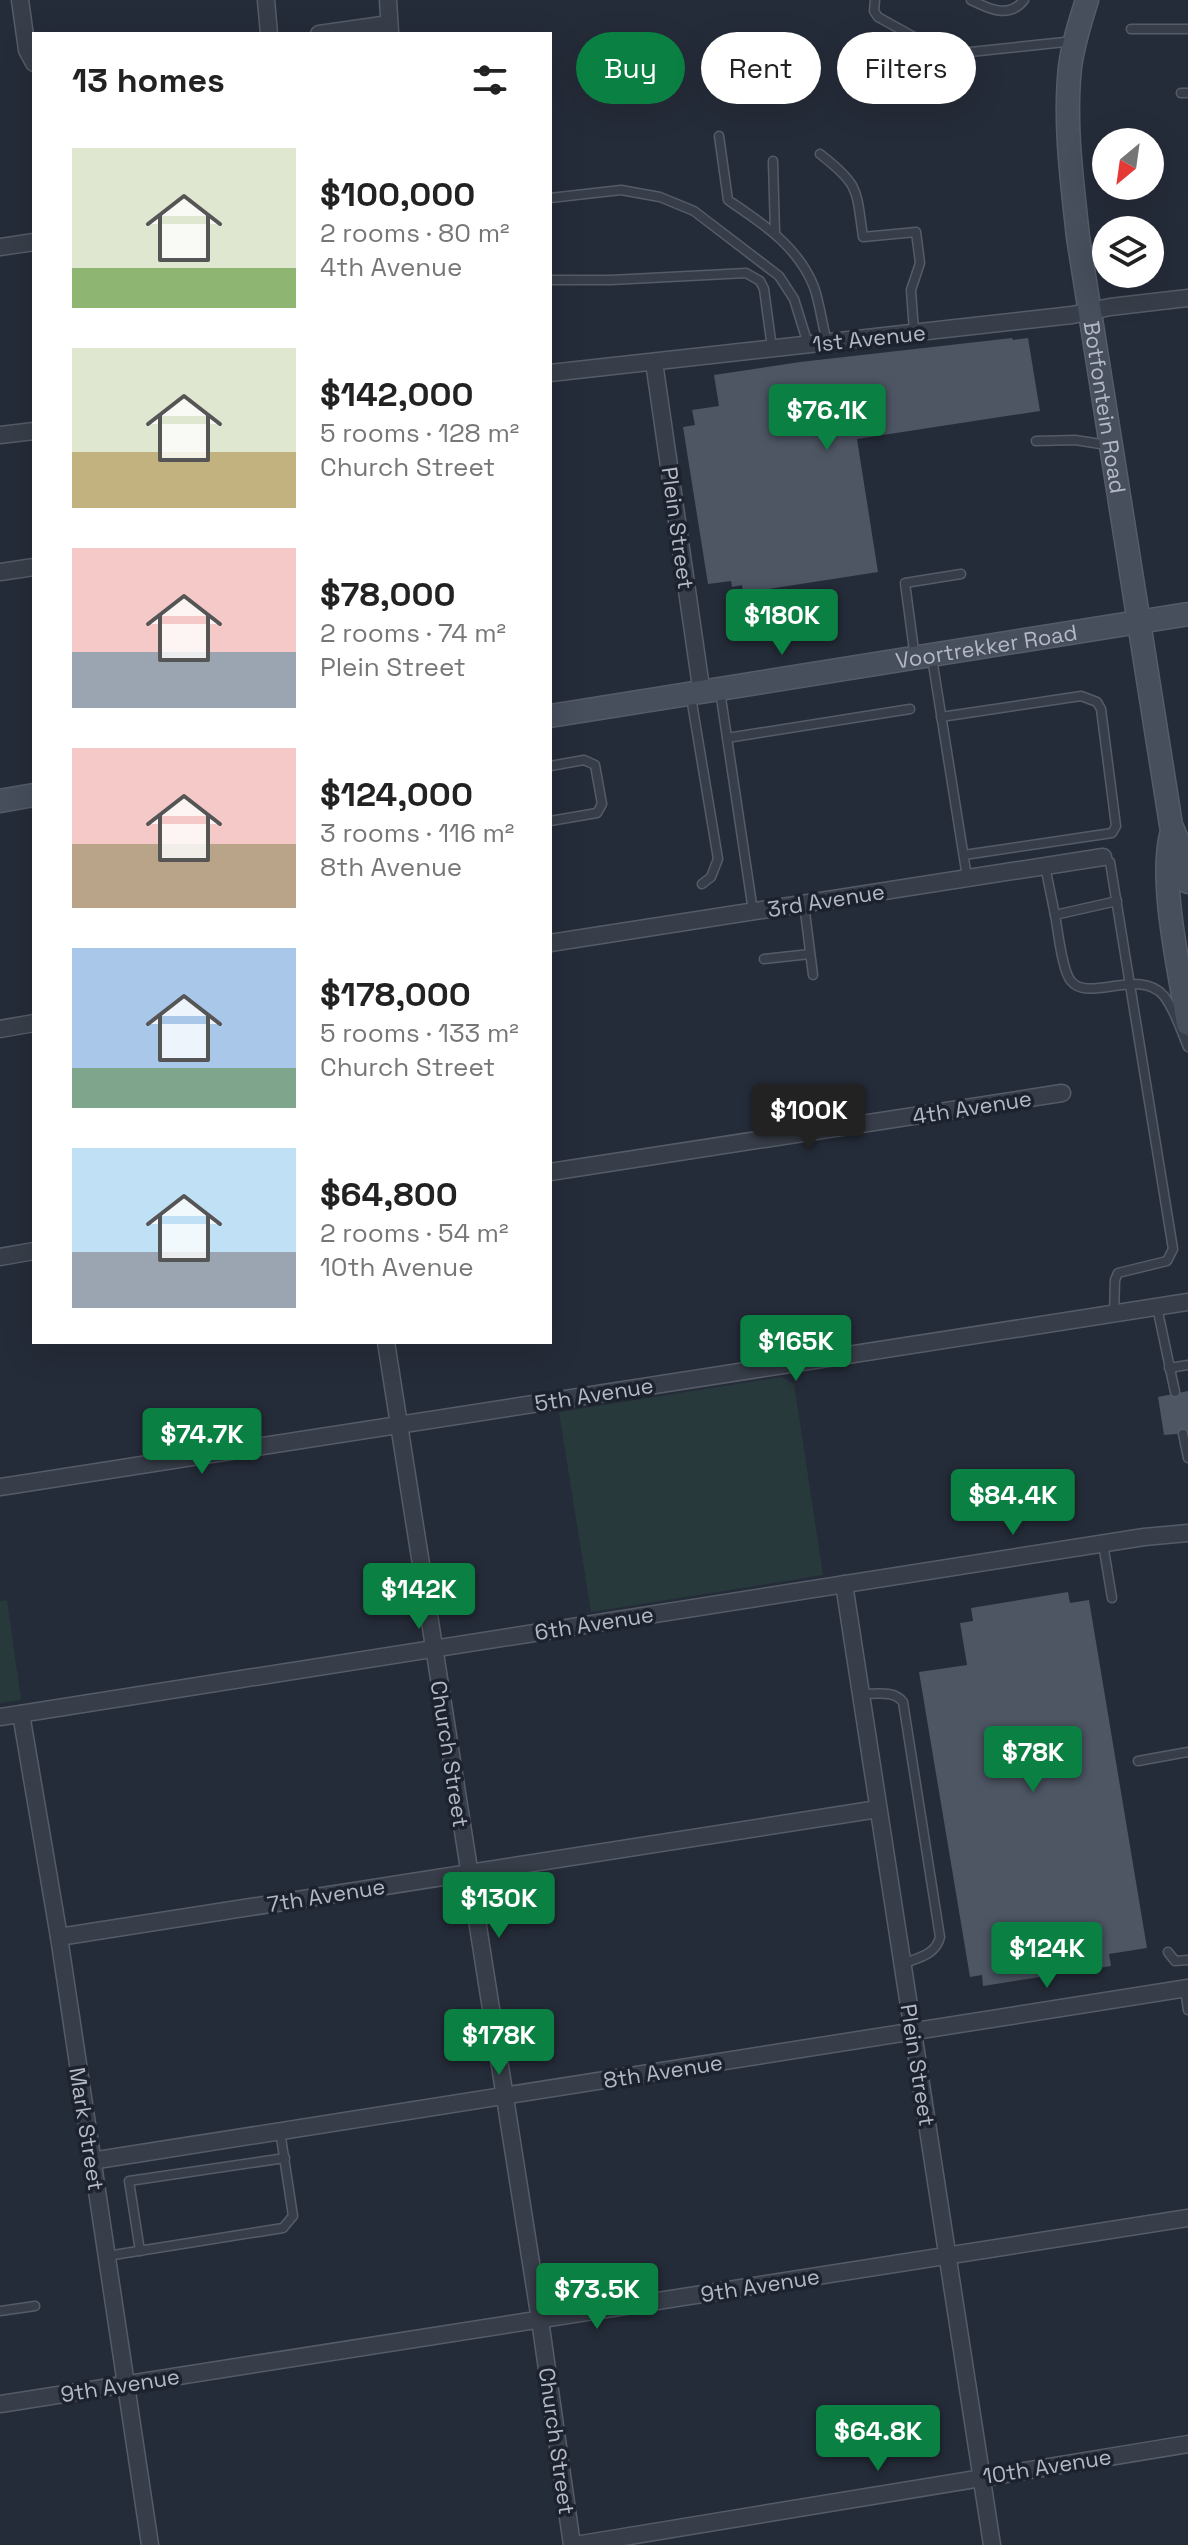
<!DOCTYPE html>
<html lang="en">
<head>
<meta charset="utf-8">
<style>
  :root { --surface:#fff; --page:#f2f2f2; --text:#222; --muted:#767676; --accent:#0b8043 }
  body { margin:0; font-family:"Space Grotesk",sans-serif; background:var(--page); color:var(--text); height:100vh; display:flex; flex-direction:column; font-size:30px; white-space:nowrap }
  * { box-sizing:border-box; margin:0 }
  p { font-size:26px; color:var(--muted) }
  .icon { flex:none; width:44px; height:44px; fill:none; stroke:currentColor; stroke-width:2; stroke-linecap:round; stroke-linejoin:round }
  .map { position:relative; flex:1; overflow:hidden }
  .side { position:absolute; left:32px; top:32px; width:520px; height:1312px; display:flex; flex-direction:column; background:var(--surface); border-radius:0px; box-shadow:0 8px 32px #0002 }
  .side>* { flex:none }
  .guide { position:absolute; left:576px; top:32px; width:492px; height:72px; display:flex; gap:16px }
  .needle { width:52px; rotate:209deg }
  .buttons { position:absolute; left:1092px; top:128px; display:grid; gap:16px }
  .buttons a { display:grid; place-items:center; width:72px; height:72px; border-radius:50%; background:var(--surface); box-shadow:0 8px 32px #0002; font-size:40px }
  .price { position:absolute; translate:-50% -68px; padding:0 18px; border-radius:8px; background:var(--accent); color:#fff; font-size:26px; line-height:52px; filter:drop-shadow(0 2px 4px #0008) }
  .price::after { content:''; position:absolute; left:50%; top:48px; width:24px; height:18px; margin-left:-12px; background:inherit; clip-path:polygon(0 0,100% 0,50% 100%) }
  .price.active { background:#222; color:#fff }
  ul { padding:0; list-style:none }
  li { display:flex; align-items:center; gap:24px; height:200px; padding:0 40px }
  li span { display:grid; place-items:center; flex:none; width:224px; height:160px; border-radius:0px; color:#555 }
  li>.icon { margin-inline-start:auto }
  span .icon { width:96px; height:96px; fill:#fffc; stroke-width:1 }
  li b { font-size:34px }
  h2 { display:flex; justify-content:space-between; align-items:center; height:96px; padding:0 40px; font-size:34px }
  .chip { padding:0 28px; border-radius:36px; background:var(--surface); box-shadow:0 8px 32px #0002; font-size:28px; line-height:72px }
  .chip.active { background:var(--accent); color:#fff }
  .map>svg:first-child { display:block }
  .green { fill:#28393b }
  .building { fill:#4e5664 }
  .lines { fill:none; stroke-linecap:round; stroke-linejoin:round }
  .service-casing { stroke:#565c67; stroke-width:11 }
  .minor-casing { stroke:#565c67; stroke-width:19 }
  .secondary-casing { stroke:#565c67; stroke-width:25 }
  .service { stroke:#383e49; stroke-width:8 }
  .minor { stroke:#383e49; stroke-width:16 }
  .secondary { stroke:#474e5c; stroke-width:22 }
  .labels { text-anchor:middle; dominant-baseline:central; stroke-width:7; stroke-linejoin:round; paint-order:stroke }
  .street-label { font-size:22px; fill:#b4b9c5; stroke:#1d232e }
</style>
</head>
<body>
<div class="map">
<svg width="1188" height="2545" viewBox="0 0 1188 2545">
  <rect width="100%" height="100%" fill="#252c39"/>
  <g class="green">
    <polygon points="782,1377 794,1384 823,1575 591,1612 559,1412"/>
    <polygon points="7,1600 21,1700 0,1703 0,1601"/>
  </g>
  <g class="building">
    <polygon points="1012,338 1013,340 1028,338 1040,411 857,439 878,572 743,593 742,585 732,587 731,581 708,584 683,427 695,425 692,410 719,406 714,375 800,362"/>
    <polygon points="1188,1391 1188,1433 1164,1435 1158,1397"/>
    <polygon points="1068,1592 1070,1603 1089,1600 1147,1948 1109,1954 1111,1966 983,1986 982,1975 970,1977 919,1672 967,1665 960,1623 973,1621 971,1608"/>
  </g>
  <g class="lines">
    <g class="service-casing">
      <g id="service">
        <polyline points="875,0 874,11 878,17 943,53 951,54 1074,41"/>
        <path d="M 971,0 C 989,9 1009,19 1024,0"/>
        <polyline points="1131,29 1188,29"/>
        <polyline points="1181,93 1188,93"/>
        <path d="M 719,136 L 728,200 C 762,223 798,246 814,287 C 820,304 822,324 827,342"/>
        <path d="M 820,154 C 860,185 856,189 863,237 L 916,232 L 920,263 L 911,290 L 914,332"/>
        <polyline points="773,161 775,233"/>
        <polyline points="550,198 621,190 660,197 694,211 779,276 794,299 808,344"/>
        <polyline points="550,280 611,280 746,273 760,281 764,289 772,348"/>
        <polyline points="1036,441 1075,440 1107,445"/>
        <polyline points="915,658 905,583 961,574"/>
        <polyline points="932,658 967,877"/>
        <polyline points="720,691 753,911"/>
        <polyline points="691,697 718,859 711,877 702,884"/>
        <polyline points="941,717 1081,696 1097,702 1101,709 1116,826 1112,833 964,855"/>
        <polyline points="727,738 910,709"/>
        <polyline points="550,766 584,760 595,765 602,804 597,813 550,821"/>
        <polyline points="1103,857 1110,862 1173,1249 1167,1261 1118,1273 1115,1280 1114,1314"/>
        <polyline points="1045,866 1055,915"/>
        <path d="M 1117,901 L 1055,915 C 1058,930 1062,971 1071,981 C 1088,1003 1139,967 1164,996 C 1175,1010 1181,1031 1188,1047"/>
        <polyline points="804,904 813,975"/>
        <polyline points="764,959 810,954"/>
        <polyline points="1157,1307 1175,1392"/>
        <polyline points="1169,1368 1188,1365"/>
        <polyline points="1183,1434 1188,1458"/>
        <polyline points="1103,1544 1112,1598"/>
        <path d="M 862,1694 C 876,1694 894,1690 903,1702 L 940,1937 C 936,1955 917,1958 902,1964"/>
        <polyline points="1138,1761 1188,1752"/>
        <polyline points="1168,1952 1175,1961 1188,1960"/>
        <polyline points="1185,1989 1188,2010"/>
        <polyline points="140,2251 129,2181 285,2158"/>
        <polyline points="107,2256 283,2228 293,2216 280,2131"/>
        <polyline points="0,2311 35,2306"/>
      </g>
    </g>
    <g class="minor-casing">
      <g id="minor">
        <polyline points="20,0 27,50 34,63"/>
        <polyline points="266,0 269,34"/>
        <polyline points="388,0 390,32"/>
        <polyline points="319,34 389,24"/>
        <polyline points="0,247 34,242"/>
        <polyline points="654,362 702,694"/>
        <polyline points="550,373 1072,315 1110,307 1188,298"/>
        <polyline points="0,435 34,431"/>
        <polyline points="0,572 34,567"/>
        <polyline points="550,943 1103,857"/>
        <polyline points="0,1029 34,1023"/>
        <polyline points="550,1172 1062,1093"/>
        <polyline points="0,1257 34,1251"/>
        <polyline points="386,1342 540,2320 572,2545"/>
        <polyline points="0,1487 1188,1302"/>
        <polyline points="844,1584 992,2545"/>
        <polyline points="21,1714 59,1937 150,2545"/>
        <polyline points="0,1717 1144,1537 1188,1533"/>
        <polyline points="59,1937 878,1809"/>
        <polyline points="91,2161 1188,1988"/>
        <polyline points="0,2404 1188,2218"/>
        <polyline points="575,2545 1188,2444"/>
      </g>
    </g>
    <g class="secondary-casing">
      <g id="secondary">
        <path id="s1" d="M 1087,0 C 1080,22 1073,44 1070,67 C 1064,124 1072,180 1078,237 L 1171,825 L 1180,846 L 1188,882"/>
        <path id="s2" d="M 550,716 L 1188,614"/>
        <polyline points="0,801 34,795"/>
        <path d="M 1172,831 C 1158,880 1180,972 1188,1024"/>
      </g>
    </g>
    <use href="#service" class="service"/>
    <use href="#minor" class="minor"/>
    <use href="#secondary" class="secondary"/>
  </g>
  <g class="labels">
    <g class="street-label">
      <text transform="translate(869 338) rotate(-6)">1st Avenue</text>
      <text stroke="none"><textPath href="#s1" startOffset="412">Botfontein Road</textPath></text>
      <text transform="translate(678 528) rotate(82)">Plein Street</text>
      <text stroke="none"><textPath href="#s2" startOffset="442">Voortrekker Road</textPath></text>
      <text transform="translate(826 900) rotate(-9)">3rd Avenue</text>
      <text transform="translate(972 1107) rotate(-9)">4th Avenue</text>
      <text transform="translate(594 1394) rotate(-9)">5th Avenue</text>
      <text transform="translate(594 1623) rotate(-9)">6th Avenue</text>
      <text transform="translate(450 1754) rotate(81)">Church Street</text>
      <text transform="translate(326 1895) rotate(-9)">7th Avenue</text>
      <text transform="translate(918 2065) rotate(81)">Plein Street</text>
      <text transform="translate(663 2071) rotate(-9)">8th Avenue</text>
      <text transform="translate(87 2129) rotate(81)">Mark Street</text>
      <text transform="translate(760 2285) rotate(-9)">9th Avenue</text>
      <text transform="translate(120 2385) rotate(-9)">9th Avenue</text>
      <text transform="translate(557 2441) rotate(82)">Church Street</text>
      <text transform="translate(1047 2466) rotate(-9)">10th Avenue</text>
    </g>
  </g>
</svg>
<div class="buttons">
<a><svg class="needle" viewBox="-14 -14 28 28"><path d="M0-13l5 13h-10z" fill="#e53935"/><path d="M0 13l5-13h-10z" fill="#767676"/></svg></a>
<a><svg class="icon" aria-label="layers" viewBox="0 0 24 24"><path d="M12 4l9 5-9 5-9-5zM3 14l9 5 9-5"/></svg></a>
</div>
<b class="price" style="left:827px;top:452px">$76.1K</b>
<b class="price" style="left:782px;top:657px">$180K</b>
<b class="price active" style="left:809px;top:1152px">$100K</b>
<b class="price" style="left:796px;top:1383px">$165K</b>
<b class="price" style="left:202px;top:1476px">$74.7K</b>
<b class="price" style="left:1013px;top:1537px">$84.4K</b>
<b class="price" style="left:419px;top:1631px">$142K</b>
<b class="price" style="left:1033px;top:1794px">$78K</b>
<b class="price" style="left:499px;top:1940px">$130K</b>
<b class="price" style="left:1047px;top:1990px">$124K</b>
<b class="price" style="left:499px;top:2077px">$178K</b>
<b class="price" style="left:597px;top:2331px">$73.5K</b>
<b class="price" style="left:878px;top:2473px">$64.8K</b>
<div class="guide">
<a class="chip active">Buy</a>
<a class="chip">Rent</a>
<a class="chip">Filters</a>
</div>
<section class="side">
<h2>13 homes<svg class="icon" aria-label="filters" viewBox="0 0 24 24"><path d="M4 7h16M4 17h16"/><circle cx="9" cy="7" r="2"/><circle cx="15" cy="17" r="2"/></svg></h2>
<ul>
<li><span style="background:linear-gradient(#dfe7d0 75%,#8fb573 0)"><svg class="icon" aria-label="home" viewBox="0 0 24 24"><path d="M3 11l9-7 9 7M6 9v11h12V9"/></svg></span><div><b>$100,000</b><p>2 rooms · 80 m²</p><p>4th Avenue</p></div></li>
<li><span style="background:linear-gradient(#dfe7d0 65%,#c2b280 0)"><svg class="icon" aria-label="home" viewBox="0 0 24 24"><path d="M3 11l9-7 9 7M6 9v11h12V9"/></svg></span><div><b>$142,000</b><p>5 rooms · 128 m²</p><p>Church Street</p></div></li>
<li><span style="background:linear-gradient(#f6c9c9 65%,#9aa5b1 0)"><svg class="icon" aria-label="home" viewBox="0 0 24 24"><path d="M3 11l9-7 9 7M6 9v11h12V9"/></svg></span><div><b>$78,000</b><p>2 rooms · 74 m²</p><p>Plein Street</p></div></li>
<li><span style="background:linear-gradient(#f6c9c9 60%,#b9a48a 0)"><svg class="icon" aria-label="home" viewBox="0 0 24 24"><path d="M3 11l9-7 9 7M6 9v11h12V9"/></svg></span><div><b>$124,000</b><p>3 rooms · 116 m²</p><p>8th Avenue</p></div></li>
<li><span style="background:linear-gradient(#a9c7e8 75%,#7fa58c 0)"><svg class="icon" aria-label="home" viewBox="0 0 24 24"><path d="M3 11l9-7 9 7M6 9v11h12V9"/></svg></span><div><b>$178,000</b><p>5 rooms · 133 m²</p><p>Church Street</p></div></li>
<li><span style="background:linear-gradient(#bfe0f5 65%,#9aa5b1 0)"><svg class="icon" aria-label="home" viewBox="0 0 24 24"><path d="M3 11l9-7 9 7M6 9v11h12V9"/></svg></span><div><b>$64,800</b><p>2 rooms · 54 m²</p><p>10th Avenue</p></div></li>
</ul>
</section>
</div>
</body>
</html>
